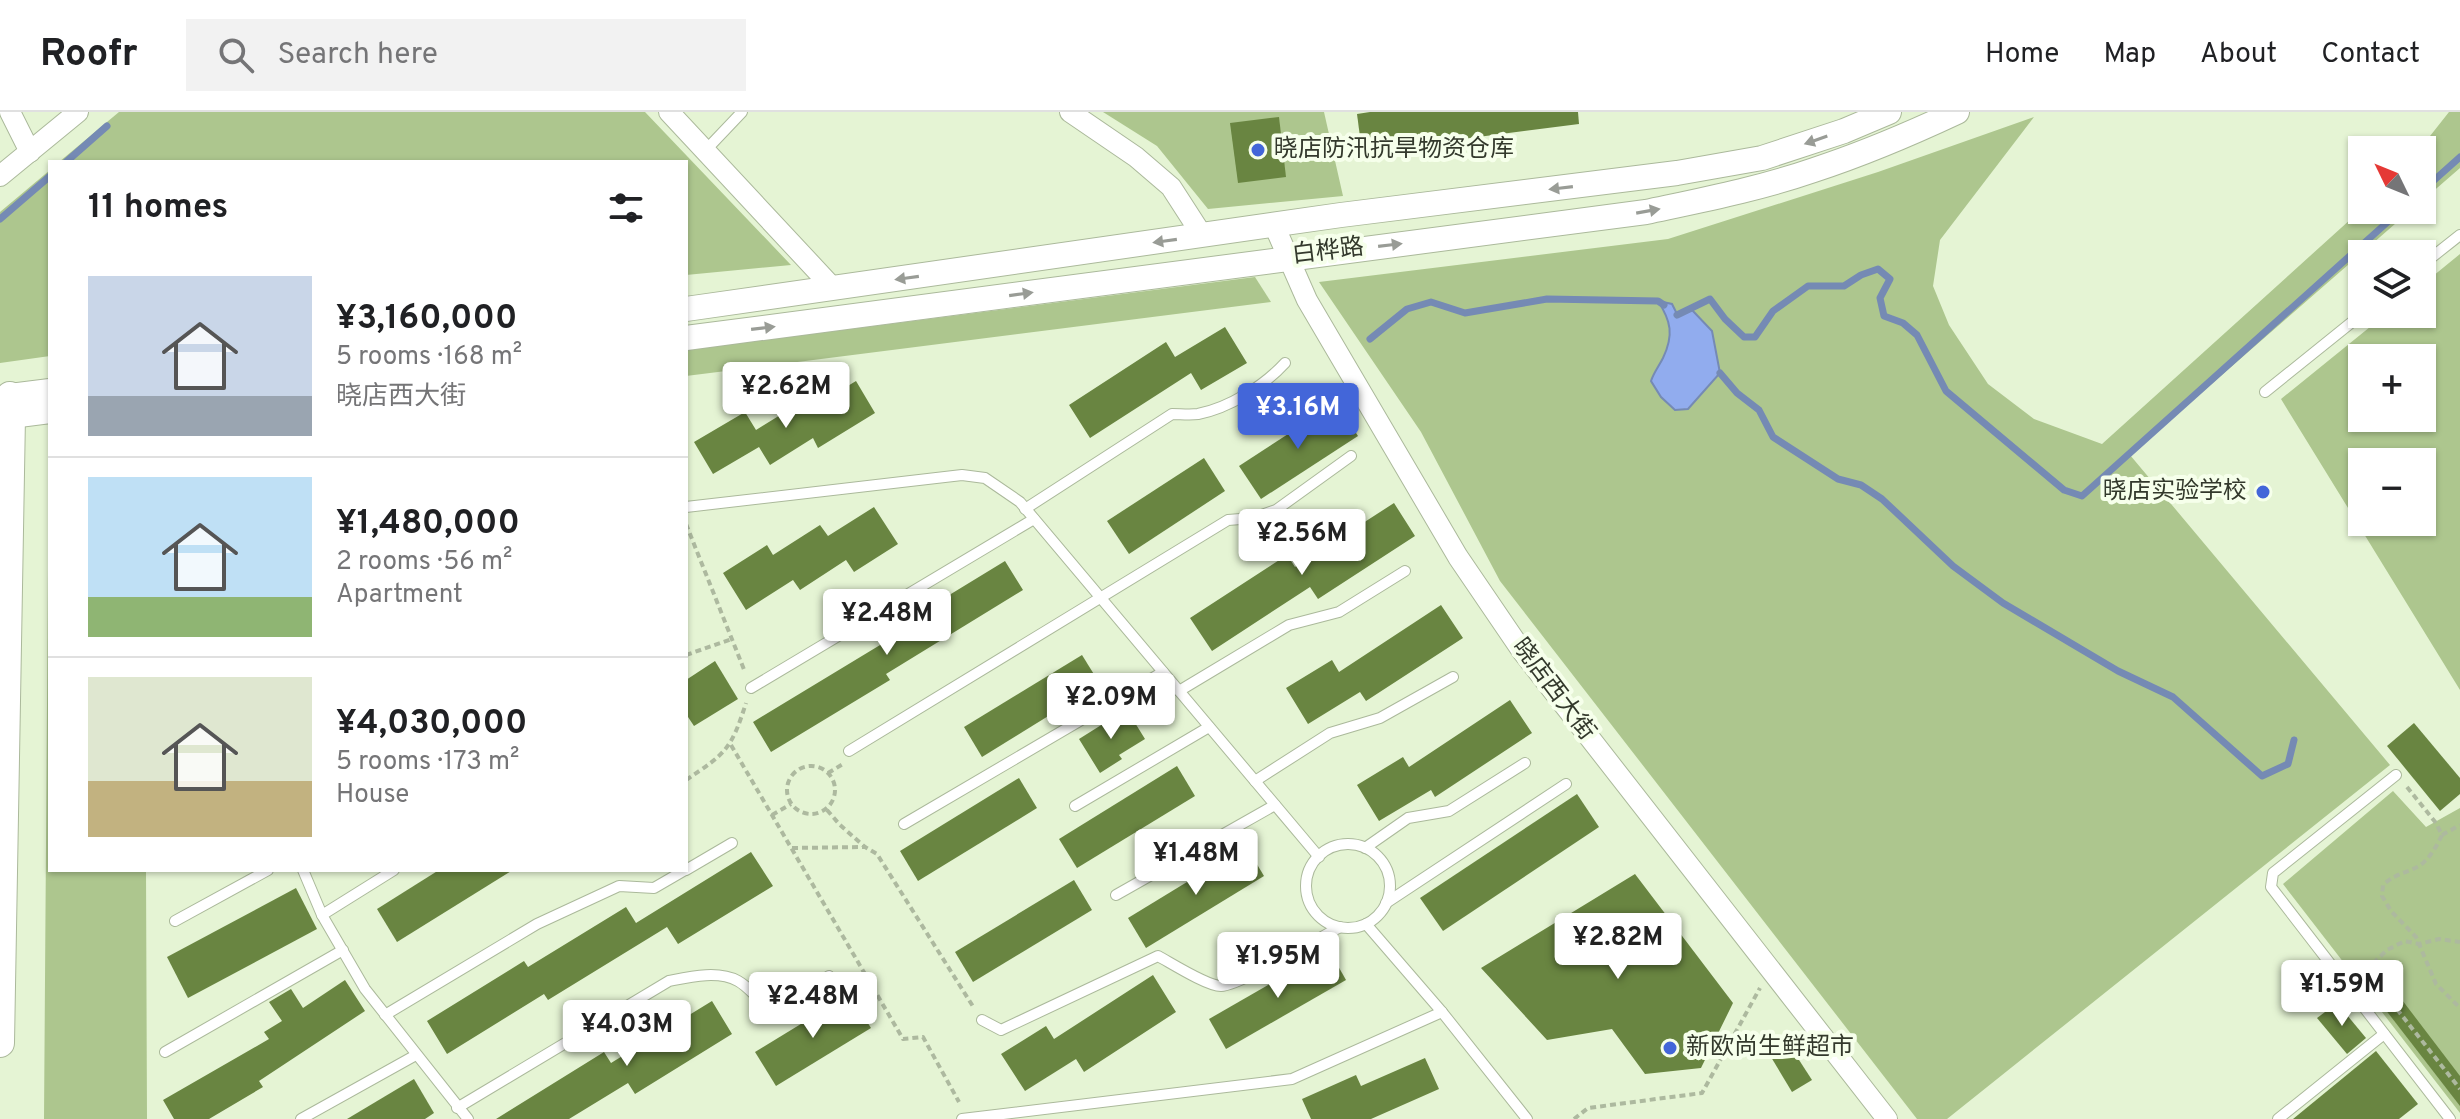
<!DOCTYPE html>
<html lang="en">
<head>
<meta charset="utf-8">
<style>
  :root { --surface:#fff; --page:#f2f2f2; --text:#202124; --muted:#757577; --line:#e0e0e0; --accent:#4366d9 }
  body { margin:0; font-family:Overpass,"Noto Sans SC",sans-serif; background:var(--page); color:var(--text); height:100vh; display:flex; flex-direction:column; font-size:30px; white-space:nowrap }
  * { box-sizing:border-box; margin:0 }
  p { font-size:26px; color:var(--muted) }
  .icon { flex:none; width:44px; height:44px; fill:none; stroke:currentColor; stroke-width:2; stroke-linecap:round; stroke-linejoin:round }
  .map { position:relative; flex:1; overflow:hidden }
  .drawer { position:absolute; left:48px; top:48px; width:640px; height:712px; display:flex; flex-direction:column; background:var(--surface); border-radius:0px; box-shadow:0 2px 6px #0004 }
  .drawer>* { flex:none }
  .needle { width:52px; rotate:313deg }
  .controls { position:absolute; left:2348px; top:24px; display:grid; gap:16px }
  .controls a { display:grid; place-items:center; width:88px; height:88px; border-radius:0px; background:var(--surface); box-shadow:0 2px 6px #0004; font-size:40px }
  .price { position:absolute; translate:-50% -68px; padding:0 18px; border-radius:8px; background:#fff; color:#222; font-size:26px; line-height:52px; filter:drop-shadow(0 2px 4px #0008) }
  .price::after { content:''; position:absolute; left:50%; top:48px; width:24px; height:18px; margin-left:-12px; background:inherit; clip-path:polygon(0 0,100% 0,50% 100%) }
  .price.active { background:var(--accent); color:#fff }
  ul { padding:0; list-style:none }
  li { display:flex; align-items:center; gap:24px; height:200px; padding:0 40px }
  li+li { border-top:2px solid var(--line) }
  li span { display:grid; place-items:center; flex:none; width:224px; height:160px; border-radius:0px; color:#555 }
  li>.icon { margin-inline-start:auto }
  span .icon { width:96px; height:96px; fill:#fffc; stroke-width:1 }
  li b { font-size:34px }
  h2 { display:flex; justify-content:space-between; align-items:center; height:96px; padding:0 40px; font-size:34px }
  header { display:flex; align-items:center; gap:48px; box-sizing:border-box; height:112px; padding:0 40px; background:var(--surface); border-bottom:2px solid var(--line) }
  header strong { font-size:38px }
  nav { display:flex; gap:44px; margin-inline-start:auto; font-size:28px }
  .search { width:560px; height:72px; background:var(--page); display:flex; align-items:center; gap:20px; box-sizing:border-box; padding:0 28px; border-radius:0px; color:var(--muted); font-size:30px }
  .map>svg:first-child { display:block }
  .green { fill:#adc68e; fill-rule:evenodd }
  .water { fill:#91acee; stroke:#758ab4; stroke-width:2 }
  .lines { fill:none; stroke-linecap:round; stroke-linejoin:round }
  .stream { stroke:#758ab4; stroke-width:7 }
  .building { fill:#698541 }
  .service-casing { stroke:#abb99b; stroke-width:12 }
  .minor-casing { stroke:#abb99b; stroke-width:22 }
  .tertiary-casing { stroke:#abb99b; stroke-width:26 }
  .secondary-casing { stroke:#abb99b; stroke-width:30 }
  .path { stroke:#adb99f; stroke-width:4; stroke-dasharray:6 4; stroke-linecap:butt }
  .service { stroke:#fff; stroke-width:10 }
  .minor { stroke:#fff; stroke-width:20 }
  .tertiary { stroke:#fff; stroke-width:24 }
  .secondary { stroke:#fff; stroke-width:28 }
  .oneway { fill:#999c96 }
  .poi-dot { fill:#4366d9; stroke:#f6ffeb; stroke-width:3 }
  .labels { text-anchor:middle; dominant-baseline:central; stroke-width:8; stroke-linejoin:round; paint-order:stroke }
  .poi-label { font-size:24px; fill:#33392c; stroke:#f6ffeb; text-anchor:start }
  .street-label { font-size:24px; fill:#33392c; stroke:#f6ffeb }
</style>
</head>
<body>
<header>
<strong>Roofr</strong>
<div class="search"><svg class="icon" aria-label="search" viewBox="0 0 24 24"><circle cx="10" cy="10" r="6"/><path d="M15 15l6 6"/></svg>Search here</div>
<nav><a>Home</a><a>Map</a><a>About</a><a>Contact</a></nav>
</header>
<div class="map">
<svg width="2460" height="1007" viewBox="0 0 2460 1007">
  <rect width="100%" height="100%" fill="#e5f4d4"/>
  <g class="green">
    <polygon points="119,0 645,0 791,153 686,163 686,50 59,50"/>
    <polygon points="1103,0 1324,0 1343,84 1208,97 1157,34"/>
    <polygon points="2449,0 2460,0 2460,56 2422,89 2422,38 2419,38"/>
    <polygon points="2034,5 1940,128 1933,174 1949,213 1988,272 2034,307 2102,332 2362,97 2411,98 2130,343 2390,653 1947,1007 1917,1007 1500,469 1421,320 1319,170 1668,127 1878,60"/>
    <polygon points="50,58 50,244 0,251 0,100"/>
    <path d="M 2460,142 L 2460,578 L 2281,287 L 2386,202 L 2422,202 L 2422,173 ZM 2362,246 L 2422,246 L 2422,306 L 2362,306 ZM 2422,350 L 2422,410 L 2362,410 L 2362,350 Z"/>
    <polygon points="1255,165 1271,190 686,264 686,238"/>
    <polygon points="49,320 50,758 146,758 147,1007 44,1007"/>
    <polygon points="2393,679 2426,715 2460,696 2460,1001 2283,772"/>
  </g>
  <path class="water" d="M 1658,189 L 1672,192 L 1678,204 L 1692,198 L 1712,219 L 1720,261 L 1688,297 L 1675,298 L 1661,285 L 1651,269 C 1654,260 1659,254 1663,246 C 1674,223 1671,209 1658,189 Z"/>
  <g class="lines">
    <g class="stream">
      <polyline points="66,50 107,14"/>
      <polyline points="2422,79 2460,45"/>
      <polyline points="0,107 50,64"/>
      <polyline points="1677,203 1710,187 1725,207 1744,225 1755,225 1773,199 1808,174 1844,174 1861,163 1878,157 1890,167 1880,186 1884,204 1903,211 1917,223 1946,279 2064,378 2082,384 2401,98"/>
      <polyline points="1370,227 1407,197 1431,190 1465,201 1547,187 1658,189 1664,193"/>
      <polyline points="1720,261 1737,281 1759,298 1773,325 1838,367 1861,373 1882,387 1953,454 2003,491 2118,559 2173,585 2262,664 2288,652 2294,628"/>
    </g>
  </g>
  <g class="building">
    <polygon points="1370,0 1578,0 1579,12 1362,40 1357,2"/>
    <polygon points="1279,5 1286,65 1238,71 1230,11"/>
    <polygon points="1225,215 1247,251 1201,278 1191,261 1090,326 1069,293 1166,230 1175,245"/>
    <polygon points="856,269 875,301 818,336 813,326 770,353 759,335 713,362 694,330 745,300 756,318 803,289 808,298"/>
    <polygon points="1336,291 1358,324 1261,387 1239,354"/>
    <polygon points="1204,346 1225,379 1129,442 1107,409"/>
    <polygon points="1394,391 1415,424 1318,487 1310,475 1212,539 1190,506 1287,443 1295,455"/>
    <polygon points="874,395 898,432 854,460 846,448 800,478 793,468 746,498 723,461 767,433 773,443 820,413 828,424"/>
    <polygon points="1005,449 1023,478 886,562 890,568 771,640 753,610 890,527 887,521"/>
    <polygon points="1441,493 1463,526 1366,589 1360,580 1308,612 1286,576 1332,548 1339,560"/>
    <polygon points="1082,543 1100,572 982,645 964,615"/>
    <polygon points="715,549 738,587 694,614 686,602 686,568"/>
    <polygon points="1510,588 1532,621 1435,685 1431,678 1379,709 1357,673 1403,645 1409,655"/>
    <polygon points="1122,600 1128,609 1132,606 1145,627 1119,643 1122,647 1100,661 1079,627"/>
    <polygon points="2414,611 2460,666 2460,682 2440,699 2387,634"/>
    <polygon points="1177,654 1195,684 1077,756 1059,727"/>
    <polygon points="1019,666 1037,696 918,769 900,739"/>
    <polygon points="1577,682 1599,715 1443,819 1420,786"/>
    <polygon points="1246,734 1264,764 1146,836 1128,806"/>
    <polygon points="751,740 773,774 678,832 667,815 548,888 544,882 447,942 427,909 524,849 528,855 626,795 636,811"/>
    <polygon points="439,758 513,758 397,830 377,797"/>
    <polygon points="1635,762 1733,891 1701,956 1645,962 1612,917 1547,928 1481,856"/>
    <polygon points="1074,768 1092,798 973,870 955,840"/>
    <polygon points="296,776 317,817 188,886 167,845"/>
    <polygon points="1329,838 1346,868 1226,937 1209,907"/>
    <polygon points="1153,863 1176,900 1084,960 1076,947 1025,979 1001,942 1046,914 1054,927"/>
    <polygon points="2383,863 2460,964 2460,994 2368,875"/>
    <polygon points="345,868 365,899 259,969 263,975 209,1007 174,1007 163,988 269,927 264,920 282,909 269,890 291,877 303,896"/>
    <polygon points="850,882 871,916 776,974 755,940"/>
    <polygon points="712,889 732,922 635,982 628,971 569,1007 496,1007 604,940 611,951"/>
    <polygon points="2337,891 2366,926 2347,942 2317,906"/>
    <polygon points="1790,934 1812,968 1792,980 1771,945"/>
    <polygon points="2376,939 2418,992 2399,1007 2293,1007"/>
    <polygon points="1425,946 1439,977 1371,1007 1311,1007 1302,987 1356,963 1361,974"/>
    <polygon points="414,967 434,1001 425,1007 347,1007"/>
  </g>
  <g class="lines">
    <g class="service-casing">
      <g id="service">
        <polyline points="705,39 742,0"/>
        <polyline points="2422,153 2460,123"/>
        <polyline points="2265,280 2362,202"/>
        <polyline points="686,395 962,363 985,366 1020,390 1319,745"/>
        <path d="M 1025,397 L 1172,302 C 1180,302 1190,303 1198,302 C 1229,296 1264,274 1285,251"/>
        <polyline points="751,576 1034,407"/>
        <polyline points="1179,579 1289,513 1339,500 1405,459"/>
        <polyline points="849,639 1228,408 1253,406 1276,398 1351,344"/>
        <polyline points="2396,663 2273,761 2271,775 2450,1007"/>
        <polyline points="1255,669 1330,621 1380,606 1453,565"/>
        <polyline points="1075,694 1209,615"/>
        <polyline points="904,712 1163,560"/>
        <circle cx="1348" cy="774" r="42"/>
        <polyline points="1365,736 1408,706 1449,699 1525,651"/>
        <polyline points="303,758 322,803 365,877 468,1007"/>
        <polyline points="686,758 732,731"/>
        <polyline points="1116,783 1275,693"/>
        <polyline points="1386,791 1566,672"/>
        <polyline points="322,803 394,758"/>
        <polyline points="175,809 268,758"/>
        <polyline points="1366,812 1442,900 1527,1007"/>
        <polyline points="385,903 537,812 619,774 654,776 685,758"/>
        <path d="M 982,908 L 1001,918 L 1158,844 C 1171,851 1207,874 1221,874 C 1239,874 1319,826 1340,815"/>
        <polyline points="165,940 343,838"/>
        <path d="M 457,996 L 669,869 C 689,865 718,858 738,869 C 754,878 758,893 779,897 L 829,864"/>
        <polyline points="301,1007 416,943"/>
        <polyline points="962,1007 1292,967 1442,900"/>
        <polyline points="2278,1007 2384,922"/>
      </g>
    </g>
    <g class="minor-casing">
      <g id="minor">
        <polyline points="10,0 30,40"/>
        <polyline points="669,0 833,176"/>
        <polyline points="1070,0 1136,45 1171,75 1202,123"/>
        <polyline points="0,64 78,0"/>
        <polyline points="1274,113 1307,188 1458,445 1522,539 1887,1007"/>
      </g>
    </g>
    <g class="tertiary-casing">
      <g id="tertiary">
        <polyline points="686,197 1341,103 1677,61 1762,46 1844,19 1889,0"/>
        <path d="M 686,226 L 1646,100 C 1702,88 1759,77 1814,58 C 1863,42 1910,22 1957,0"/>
        <polyline points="10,284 50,279"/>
        <polyline points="11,304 50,299"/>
      </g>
    </g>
    <g class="secondary-casing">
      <polyline id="secondary" points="0,931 11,304 10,284"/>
    </g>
    <g class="path">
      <polyline points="686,412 745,560"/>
      <polyline points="686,543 732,527"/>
      <polyline points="731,633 903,927 923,925 959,990"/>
      <circle cx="811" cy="678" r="24"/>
      <polyline points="828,661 843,652"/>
      <path d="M 686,668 C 726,641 731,638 746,591"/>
      <path d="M 2407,675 L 2436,711 L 2442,723 C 2437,733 2432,743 2423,751 C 2411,761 2398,759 2383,773 L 2382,784 L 2391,799 L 2416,825 L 2436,872 L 2460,896"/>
      <polyline points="827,698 840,713 865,735"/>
      <polyline points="772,703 791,692"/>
      <polyline points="2442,723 2460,713"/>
      <polyline points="792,736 865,735 877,742 974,896"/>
      <polyline points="2366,858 2460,977"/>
      <polyline points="2366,858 2387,838 2405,829 2419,832 2439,827 2460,830"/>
      <polyline points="1574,1007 1588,996 1702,981 1760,876"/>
    </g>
    <use href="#service" class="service"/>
    <use href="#minor" class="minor"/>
    <use href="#tertiary" class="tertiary"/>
    <use href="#secondary" class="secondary"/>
  </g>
  <defs><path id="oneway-solid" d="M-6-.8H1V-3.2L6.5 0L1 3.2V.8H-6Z" transform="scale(2)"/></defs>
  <g class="oneway">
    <use href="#oneway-solid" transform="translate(1816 28) rotate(161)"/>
    <use href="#oneway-solid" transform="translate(1561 76) rotate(173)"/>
    <use href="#oneway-solid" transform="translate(1648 99) rotate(-10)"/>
    <use href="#oneway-solid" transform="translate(1165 129) rotate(172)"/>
    <use href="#oneway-solid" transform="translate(1390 133) rotate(-7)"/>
    <use href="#oneway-solid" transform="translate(907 166) rotate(172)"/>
    <use href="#oneway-solid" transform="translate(1021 182) rotate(-8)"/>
    <use href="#oneway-solid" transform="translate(763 216) rotate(-7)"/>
  </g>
  <g class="poi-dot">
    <circle cx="1258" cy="38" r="8"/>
    <circle cx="2263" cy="380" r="8"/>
    <circle cx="1670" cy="936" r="8"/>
  </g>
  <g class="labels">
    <g class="poi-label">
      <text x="1274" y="38">晓店防汛抗旱物资仓库</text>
      <text x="2247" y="380" text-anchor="end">晓店实验学校</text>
      <text x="1686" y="936">新欧尚生鲜超市</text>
    </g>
    <g class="street-label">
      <text transform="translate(1328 140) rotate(-7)">白桦路</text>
      <text transform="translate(1553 578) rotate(53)">晓店西大街</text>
    </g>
  </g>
</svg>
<div class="controls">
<a><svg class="needle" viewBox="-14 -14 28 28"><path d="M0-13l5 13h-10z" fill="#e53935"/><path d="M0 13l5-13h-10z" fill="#757577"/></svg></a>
<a><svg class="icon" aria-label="layers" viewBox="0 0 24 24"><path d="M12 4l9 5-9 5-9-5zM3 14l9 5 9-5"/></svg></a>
<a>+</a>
<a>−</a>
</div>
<b class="price" style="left:786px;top:318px">¥2.62M</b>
<b class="price active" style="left:1298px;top:339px">¥3.16M</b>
<b class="price" style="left:1302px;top:465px">¥2.56M</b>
<b class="price" style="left:887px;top:545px">¥2.48M</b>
<b class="price" style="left:1111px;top:629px">¥2.09M</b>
<b class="price" style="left:1196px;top:785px">¥1.48M</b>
<b class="price" style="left:1618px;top:869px">¥2.82M</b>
<b class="price" style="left:1278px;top:888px">¥1.95M</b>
<b class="price" style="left:2342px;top:916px">¥1.59M</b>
<b class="price" style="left:813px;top:928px">¥2.48M</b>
<b class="price" style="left:627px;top:956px">¥4.03M</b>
<section class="drawer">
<h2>11 homes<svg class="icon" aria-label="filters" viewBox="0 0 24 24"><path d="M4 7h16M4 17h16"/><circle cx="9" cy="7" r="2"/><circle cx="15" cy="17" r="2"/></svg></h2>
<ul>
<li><span style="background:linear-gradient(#c9d6e8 75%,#9aa5b1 0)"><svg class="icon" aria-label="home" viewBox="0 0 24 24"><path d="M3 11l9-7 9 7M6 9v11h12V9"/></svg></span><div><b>¥3,160,000</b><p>5 rooms · 168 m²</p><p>晓店西大街</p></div></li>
<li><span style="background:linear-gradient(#bfe0f5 75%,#8fb573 0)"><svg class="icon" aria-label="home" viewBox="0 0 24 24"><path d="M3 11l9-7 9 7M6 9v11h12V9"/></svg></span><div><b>¥1,480,000</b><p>2 rooms · 56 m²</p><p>Apartment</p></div></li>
<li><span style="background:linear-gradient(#dfe7d0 65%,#c2b280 0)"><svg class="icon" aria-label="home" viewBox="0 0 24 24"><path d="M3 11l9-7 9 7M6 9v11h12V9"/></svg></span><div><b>¥4,030,000</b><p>5 rooms · 173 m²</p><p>House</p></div></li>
</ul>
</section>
</div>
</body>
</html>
